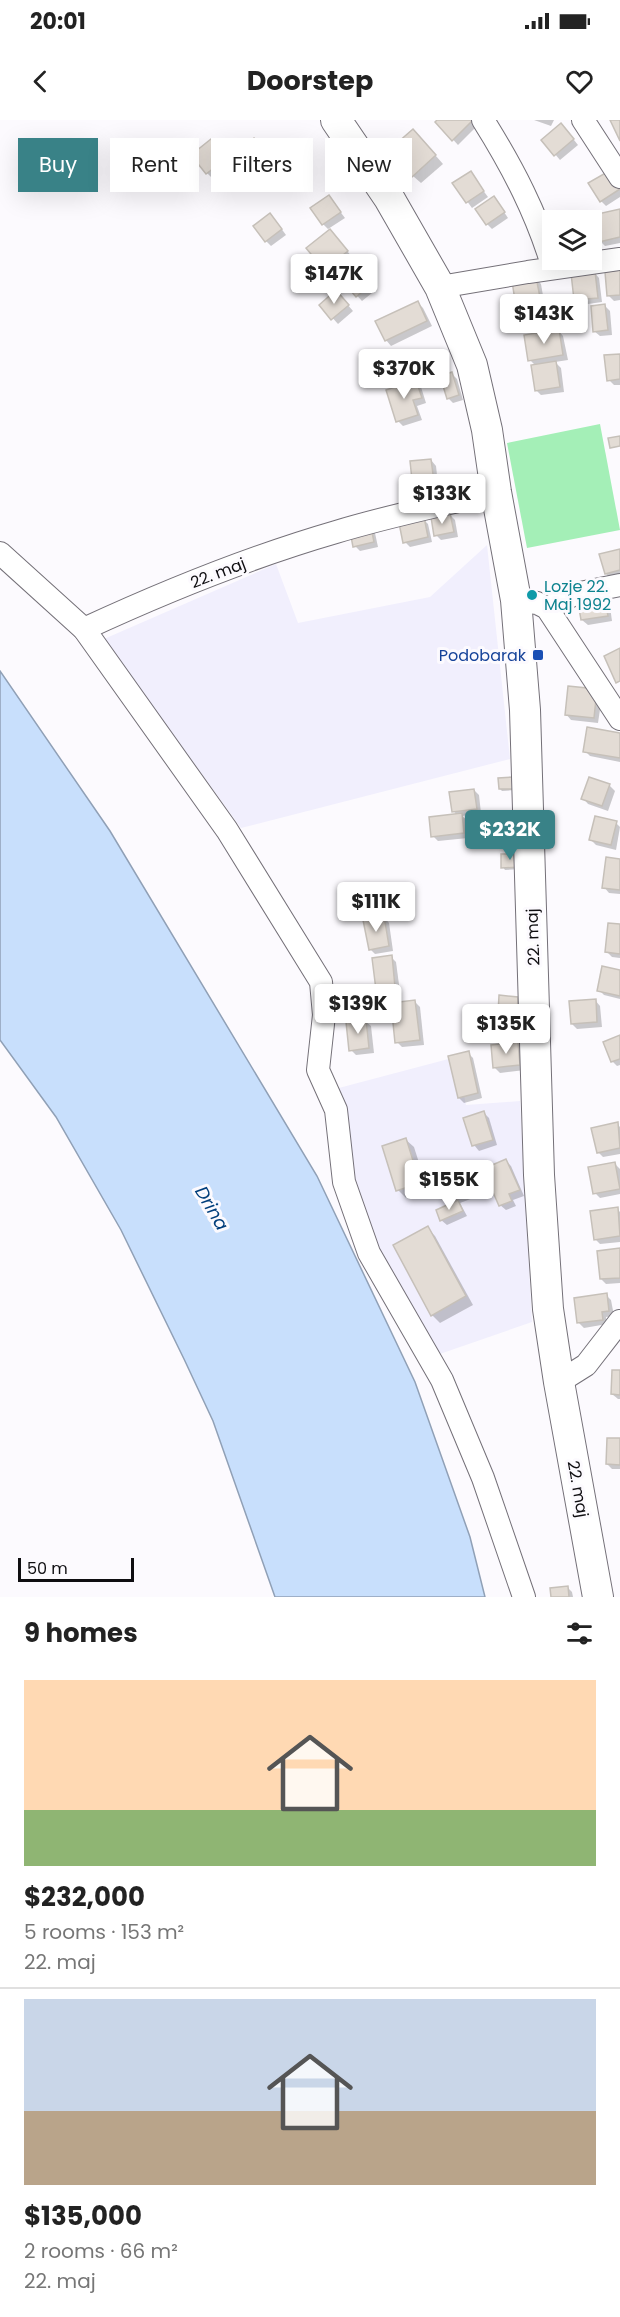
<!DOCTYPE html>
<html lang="en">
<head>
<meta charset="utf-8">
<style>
  :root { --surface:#fff; --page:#f2f2f2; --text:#222; --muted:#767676; --line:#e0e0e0; --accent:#398287 }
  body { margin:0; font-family:Poppins,sans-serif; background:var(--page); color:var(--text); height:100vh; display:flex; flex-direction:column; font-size:22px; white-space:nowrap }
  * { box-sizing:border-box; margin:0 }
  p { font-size:20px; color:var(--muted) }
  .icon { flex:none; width:33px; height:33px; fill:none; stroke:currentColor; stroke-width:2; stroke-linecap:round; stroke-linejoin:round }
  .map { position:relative; height:1477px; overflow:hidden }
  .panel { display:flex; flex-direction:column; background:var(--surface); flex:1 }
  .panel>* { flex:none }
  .guide { position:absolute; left:18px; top:18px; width:585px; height:54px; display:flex; gap:12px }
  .buttons { position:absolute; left:542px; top:90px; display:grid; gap:12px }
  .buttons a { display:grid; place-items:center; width:60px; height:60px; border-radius:0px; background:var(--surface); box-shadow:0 6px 24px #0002; font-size:30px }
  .scale { position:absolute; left:18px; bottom:15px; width:116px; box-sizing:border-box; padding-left:6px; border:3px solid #0f0e11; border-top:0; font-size:16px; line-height:21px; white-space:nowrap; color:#0f0e11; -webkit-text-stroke:4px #fcfafe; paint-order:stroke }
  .price { position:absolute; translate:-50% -51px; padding:0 14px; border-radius:6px; background:#fff; color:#222; font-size:20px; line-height:39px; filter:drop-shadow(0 2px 3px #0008) }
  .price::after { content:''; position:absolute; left:50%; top:36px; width:18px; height:14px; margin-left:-9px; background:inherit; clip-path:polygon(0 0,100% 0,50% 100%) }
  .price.selected { background:var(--accent); color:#fff }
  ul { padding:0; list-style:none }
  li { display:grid; align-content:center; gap:12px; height:318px; padding:0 24px }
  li+li { border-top:2px solid var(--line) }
  li span { display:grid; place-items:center; height:186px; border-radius:0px; color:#555 }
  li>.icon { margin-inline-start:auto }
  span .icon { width:108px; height:108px; fill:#fffc; stroke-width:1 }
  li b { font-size:26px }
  h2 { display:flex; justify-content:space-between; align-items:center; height:72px; padding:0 24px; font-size:26px }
  .pill { padding:0 21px; border-radius:0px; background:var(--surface); box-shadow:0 6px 24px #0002; font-size:21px; line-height:54px }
  .pill.selected { background:var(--accent); color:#fff }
  .status { display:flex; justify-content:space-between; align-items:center; height:42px; padding:0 30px; background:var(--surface); direction:ltr }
  .status svg { height:16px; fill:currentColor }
  header { display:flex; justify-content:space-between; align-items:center; height:78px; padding:0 24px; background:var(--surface); font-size:27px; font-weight:700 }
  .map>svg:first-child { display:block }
  .commercial { fill:#f1effd }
  .green { fill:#a4efb7 }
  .water { fill:#c8dffc; stroke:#90a0b6; stroke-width:1.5 }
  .shadow { fill:#0003 }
  .building { fill:#e3dcd5; stroke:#c6c0b9; stroke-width:1.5 }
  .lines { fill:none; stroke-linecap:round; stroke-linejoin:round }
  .minor-casing { stroke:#747078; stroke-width:24 }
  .major-casing { stroke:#747078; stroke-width:32 }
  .minor { stroke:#fff; stroke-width:22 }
  .major { stroke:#fff; stroke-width:30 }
  .culture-dot { fill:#0f9aa8; stroke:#fcfafe; stroke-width:2 }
  .transit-dot { fill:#1a4fb4; stroke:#fcfafe; stroke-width:2 }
  .labels { text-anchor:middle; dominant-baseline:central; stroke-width:6; stroke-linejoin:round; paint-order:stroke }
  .street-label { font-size:16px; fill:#0f0e11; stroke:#fcfafe }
  .culture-label { font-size:16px; fill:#0d838f; stroke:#fcfafe; text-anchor:start }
  .transit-label { font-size:16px; fill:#164399; stroke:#fcfafe; text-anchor:end }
  .water-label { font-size:18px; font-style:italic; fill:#013e7b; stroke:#fcfafe }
</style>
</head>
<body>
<div class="status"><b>20:01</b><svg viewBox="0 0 49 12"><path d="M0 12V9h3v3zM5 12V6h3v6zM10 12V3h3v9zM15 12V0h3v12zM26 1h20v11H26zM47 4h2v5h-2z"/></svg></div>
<header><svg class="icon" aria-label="back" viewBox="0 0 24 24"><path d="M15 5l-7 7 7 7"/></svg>Doorstep<svg class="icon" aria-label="heart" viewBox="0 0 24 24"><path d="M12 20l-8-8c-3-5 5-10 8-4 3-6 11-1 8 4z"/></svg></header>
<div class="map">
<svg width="620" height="1477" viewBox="0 0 620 1477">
  <rect width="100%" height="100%" fill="#fcfafe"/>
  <g class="commercial">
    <polygon points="487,425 510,639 241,708 104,519 276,444 298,503 430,477"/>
    <polygon points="456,937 466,985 520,981 532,1202 434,1236 416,1205 353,1072 335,969"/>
  </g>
  <polygon class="green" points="600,304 620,410 527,428 507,323"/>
  <polygon class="water" points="0,551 110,711 317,1056 415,1262 470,1417 485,1477 275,1477 213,1301 184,1239 121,1110 56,997 0,920"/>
  <g class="shadow">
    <polygon points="439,0 471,0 477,6 458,25 437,2"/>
    <polygon points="534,0 554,0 551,6"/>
    <polygon points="566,10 578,25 560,40 543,20"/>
    <polygon points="421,19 443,44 421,63 413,56"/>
    <polygon points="259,25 274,45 253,61 233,37"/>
    <polygon points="216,26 231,44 212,58 207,53"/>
    <polygon points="470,53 488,77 472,88 454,63"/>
    <polygon points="613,58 620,69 620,77 606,86 601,81"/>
    <polygon points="329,77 345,98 328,109 335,116 352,137 330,154 308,128 330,111 323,104"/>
    <polygon points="498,83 508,98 492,109 487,104"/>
    <polygon points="620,90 620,123 605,126 600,121"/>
    <polygon points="275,100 286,115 271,126 266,121"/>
    <polygon points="360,150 377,169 362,181 341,158"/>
    <polygon points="594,152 599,158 602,182 581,185 575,180"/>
    <polygon points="620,152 620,180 614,181 609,176"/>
    <polygon points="535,158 541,164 545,187 523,191 518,186"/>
    <polygon points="341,177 353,191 338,204 321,185"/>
    <polygon points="418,183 423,188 432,206 391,226 386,220"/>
    <polygon points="605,186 610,191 612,215 600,216 594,211"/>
    <polygon points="558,210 563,216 568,240 555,242 561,248 564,272 541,275 536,270 536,246 530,240"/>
    <polygon points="620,235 620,265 614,265 609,260"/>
    <polygon points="452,254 457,259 463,280 453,283 448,278"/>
    <polygon points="416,262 421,267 426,283 417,286 422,300 403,306 398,301"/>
    <polygon points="431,340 436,346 440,382 414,385 409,380 414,362"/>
    <polygon points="450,395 455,400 458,417 441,420 436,415"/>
    <polygon points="423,399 428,404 432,422 410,427 405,422"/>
    <polygon points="370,408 375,413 378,427 360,431 355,426"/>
    <polygon points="620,430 620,456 611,459 606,454"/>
    <polygon points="604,474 609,479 612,501 588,505 582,500"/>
    <polygon points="602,576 598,603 571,600 566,594"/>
    <polygon points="620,615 620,642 590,636 585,631"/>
    <polygon points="500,659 515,670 502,671 500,669"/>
    <polygon points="590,659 610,666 615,671 608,691 588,684 583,678"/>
    <polygon points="474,670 479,675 481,693 462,696 467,700 468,718 438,721 433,716 458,695 453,691"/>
    <polygon points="616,703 620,707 616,730 596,725 591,720"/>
    <polygon points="503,736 522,749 505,750 503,747"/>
    <polygon points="620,740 620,774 609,773 604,767"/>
    <polygon points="384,797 389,803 393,831 375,834 370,829"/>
    <polygon points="620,806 620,838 612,837 607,832"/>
    <polygon points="391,837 396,842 400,872 382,874 377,869"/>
    <polygon points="620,852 620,879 604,875 599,870"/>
    <polygon points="518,878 523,883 521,899 505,898 499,893"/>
    <polygon points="595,880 600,886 602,907 577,909 572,904"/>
    <polygon points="415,882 420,887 424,925 402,927 397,922"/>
    <polygon points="365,901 371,906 374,933 356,935 351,930"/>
    <polygon points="620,917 620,945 617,946 612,941"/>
    <polygon points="517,923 522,928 525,950 500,953 495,948"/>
    <polygon points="468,933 473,938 482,978 464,983 459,978"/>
    <polygon points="484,993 489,998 497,1025 479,1031 474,1025"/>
    <polygon points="617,1004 620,1007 620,1034 603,1037 598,1032"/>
    <polygon points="405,1019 414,1027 428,1071 406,1078 398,1070"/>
    <polygon points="506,1041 511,1046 524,1076 513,1080 516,1086 506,1090 500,1085"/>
    <polygon points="615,1044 620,1049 620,1074 600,1078 595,1073"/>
    <polygon points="469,1051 474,1056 481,1075 460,1083 467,1096 447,1105 441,1100 454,1084 451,1080"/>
    <polygon points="617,1089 620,1092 620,1122 600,1124 595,1119"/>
    <polygon points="427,1108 435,1116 473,1185 440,1203 432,1195"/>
    <polygon points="620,1130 620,1163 606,1164 601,1159"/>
    <polygon points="606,1175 611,1180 614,1196 606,1197 607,1204 584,1208 579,1203"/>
    <polygon points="620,1251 620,1279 618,1279 612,1274"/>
    <polygon points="620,1320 620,1349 612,1349 607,1344"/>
    <polygon points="567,1467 572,1472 573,1477 552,1477 551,1470"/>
  </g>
  <g class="building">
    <polygon points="437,0 473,0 452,21 435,2"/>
    <polygon points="610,0 620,0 620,21"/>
    <polygon points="561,3 574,19 554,36 541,20"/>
    <polygon points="413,9 436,35 412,57 389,30"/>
    <polygon points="254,18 270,39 247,57 231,36"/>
    <polygon points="211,19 227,38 206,54 191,35"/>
    <polygon points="471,51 484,71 466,83 452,63"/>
    <polygon points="609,51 620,69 600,82 588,63"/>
    <polygon points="329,75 341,92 322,105 310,88"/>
    <polygon points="494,76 505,92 486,105 475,89"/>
    <polygon points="620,89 620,117 599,122 593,95"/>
    <polygon points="270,93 282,109 265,122 253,106"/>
    <polygon points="330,109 348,131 324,150 306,128"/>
    <polygon points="355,143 373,163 356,177 339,157"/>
    <polygon points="620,150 620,175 607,176 605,152"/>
    <polygon points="595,151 598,178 574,180 571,153"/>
    <polygon points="536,157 541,182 516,187 512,161"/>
    <polygon points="336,170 349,185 331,200 319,185"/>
    <polygon points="418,181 427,201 385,221 375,201"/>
    <polygon points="605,184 608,210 593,212 591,186"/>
    <polygon points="559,209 563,235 528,241 524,215"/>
    <polygon points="620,234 620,259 607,261 604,235"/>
    <polygon points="556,241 560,267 535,271 531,245"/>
    <polygon points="452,252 459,275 447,279 440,256"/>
    <polygon points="416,260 422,278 413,280 418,295 396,302 386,270"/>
    <polygon points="620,316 620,326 610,328 608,318"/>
    <polygon points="431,339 436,377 407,381 405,361 412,360 410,341"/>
    <polygon points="450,393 454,412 434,416 431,397"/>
    <polygon points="424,397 428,417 403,423 399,403"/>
    <polygon points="371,407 374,422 353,427 350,411"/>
    <polygon points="620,429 620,450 605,454 599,434"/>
    <polygon points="604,473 608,496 581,500 577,477"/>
    <polygon points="620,528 620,561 616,563 604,536"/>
    <polygon points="568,566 597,569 594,598 565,595"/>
    <polygon points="587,607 620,613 620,638 583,632"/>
    <polygon points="513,657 514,669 499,669 498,658"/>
    <polygon points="589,657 610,664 602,686 581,679"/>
    <polygon points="474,669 477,689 452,692 449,672"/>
    <polygon points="462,693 464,713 431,717 429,697"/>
    <polygon points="595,696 617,701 611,725 589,720"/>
    <polygon points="501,734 520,734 520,747 501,748"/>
    <polygon points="606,737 620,739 620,770 602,768"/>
    <polygon points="384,796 389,826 369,830 363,800"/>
    <polygon points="608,803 620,804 620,834 605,832"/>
    <polygon points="392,835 395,867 376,870 372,838"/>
    <polygon points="602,846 620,850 620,876 597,871"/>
    <polygon points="499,875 518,877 517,895 498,894"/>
    <polygon points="596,879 597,902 571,904 569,881"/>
    <polygon points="415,880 420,920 395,923 391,883"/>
    <polygon points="366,899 369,928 349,931 346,902"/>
    <polygon points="620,915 620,939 611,942 603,922"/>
    <polygon points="518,922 520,945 493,948 491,925"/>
    <polygon points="469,931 478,973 458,978 448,936"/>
    <polygon points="484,991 493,1020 472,1026 463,998"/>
    <polygon points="618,1002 620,1028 597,1033 591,1008"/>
    <polygon points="406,1018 420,1063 396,1071 382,1026"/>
    <polygon points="506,1039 520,1070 509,1074 512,1081 499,1086 483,1049"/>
    <polygon points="615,1042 620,1069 593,1074 588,1047"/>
    <polygon points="469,1049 477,1070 449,1081 441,1060"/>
    <polygon points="458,1080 463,1091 440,1101 436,1090"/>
    <polygon points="618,1087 620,1116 594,1120 590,1091"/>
    <polygon points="428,1106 466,1176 431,1196 393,1125"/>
    <polygon points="620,1128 620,1158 600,1159 597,1131"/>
    <polygon points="607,1173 609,1191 602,1192 603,1200 577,1203 574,1178"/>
    <polygon points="612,1250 620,1250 620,1275 611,1274"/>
    <polygon points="607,1318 620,1318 620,1345 606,1344"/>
    <polygon points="568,1466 569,1477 551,1477 550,1468"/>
  </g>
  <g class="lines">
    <g class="minor-casing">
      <g id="minor">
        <path d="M 483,0 C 513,48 537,94 553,148"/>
        <polyline points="583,0 620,57"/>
        <polyline points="440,167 528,152 620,139"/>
        <polyline points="0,433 84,509 227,710 321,862 324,895 318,950 336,990 344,1062 369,1133 442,1260 483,1358 524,1477"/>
        <polyline points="516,480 537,483 547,488 620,599"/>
        <polyline points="547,488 575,474 620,465"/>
        <path d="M 84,509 C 166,471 250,437 336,412 C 388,396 443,385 496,372"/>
        <polyline points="559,1262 586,1245 620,1201"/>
      </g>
    </g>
    <g class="major-casing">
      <polyline id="major" points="336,0 389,78 440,167 472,245 487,310 496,372 516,480 525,590 539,1055 548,1189 559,1262 598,1477"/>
    </g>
    <use href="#minor" class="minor"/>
    <use href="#major" class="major"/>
  </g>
  <circle class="culture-dot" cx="532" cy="475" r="6"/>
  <rect class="transit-dot" x="532" y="529" width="12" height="12" rx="3"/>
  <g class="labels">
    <g class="street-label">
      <text transform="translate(218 453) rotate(-21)">22. maj</text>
      <text transform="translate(533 817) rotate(-92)">22. maj</text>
      <text transform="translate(578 1369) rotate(80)">22. maj</text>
    </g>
    <g class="culture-label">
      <text x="544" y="466">Lozje 22.<tspan x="544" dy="18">Maj 1992</tspan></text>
    </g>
    <g class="transit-label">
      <text x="526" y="535">Podobarak</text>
    </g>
    <g class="water-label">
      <text transform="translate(212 1088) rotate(60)">Drina</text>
    </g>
  </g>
</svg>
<div class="buttons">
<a><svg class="icon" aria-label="layers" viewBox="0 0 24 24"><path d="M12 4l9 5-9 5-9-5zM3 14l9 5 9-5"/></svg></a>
</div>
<div class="scale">50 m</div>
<b class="price" style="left:334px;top:185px">$147K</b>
<b class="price" style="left:544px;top:225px">$143K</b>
<b class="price" style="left:404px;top:280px">$370K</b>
<b class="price" style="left:442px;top:405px">$133K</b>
<b class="price selected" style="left:510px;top:741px">$232K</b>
<b class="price" style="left:376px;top:813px">$111K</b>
<b class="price" style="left:358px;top:915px">$139K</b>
<b class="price" style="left:506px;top:935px">$135K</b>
<b class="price" style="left:449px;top:1091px">$155K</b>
<div class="guide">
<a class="pill selected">Buy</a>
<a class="pill">Rent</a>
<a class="pill">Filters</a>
<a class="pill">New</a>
</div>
</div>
<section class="panel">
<h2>9 homes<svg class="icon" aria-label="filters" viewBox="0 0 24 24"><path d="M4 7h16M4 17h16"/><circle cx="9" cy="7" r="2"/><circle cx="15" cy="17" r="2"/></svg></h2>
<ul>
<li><span style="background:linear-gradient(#ffd9b3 70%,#8fb573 0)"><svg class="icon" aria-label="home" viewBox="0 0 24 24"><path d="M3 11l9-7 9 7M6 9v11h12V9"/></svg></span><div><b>$232,000</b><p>5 rooms · 153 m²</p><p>22. maj</p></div></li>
<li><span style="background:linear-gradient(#c9d6e8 60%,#b9a48a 0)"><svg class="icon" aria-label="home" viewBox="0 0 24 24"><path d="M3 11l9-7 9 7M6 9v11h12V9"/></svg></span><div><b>$135,000</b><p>2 rooms · 66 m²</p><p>22. maj</p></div></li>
</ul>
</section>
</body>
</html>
